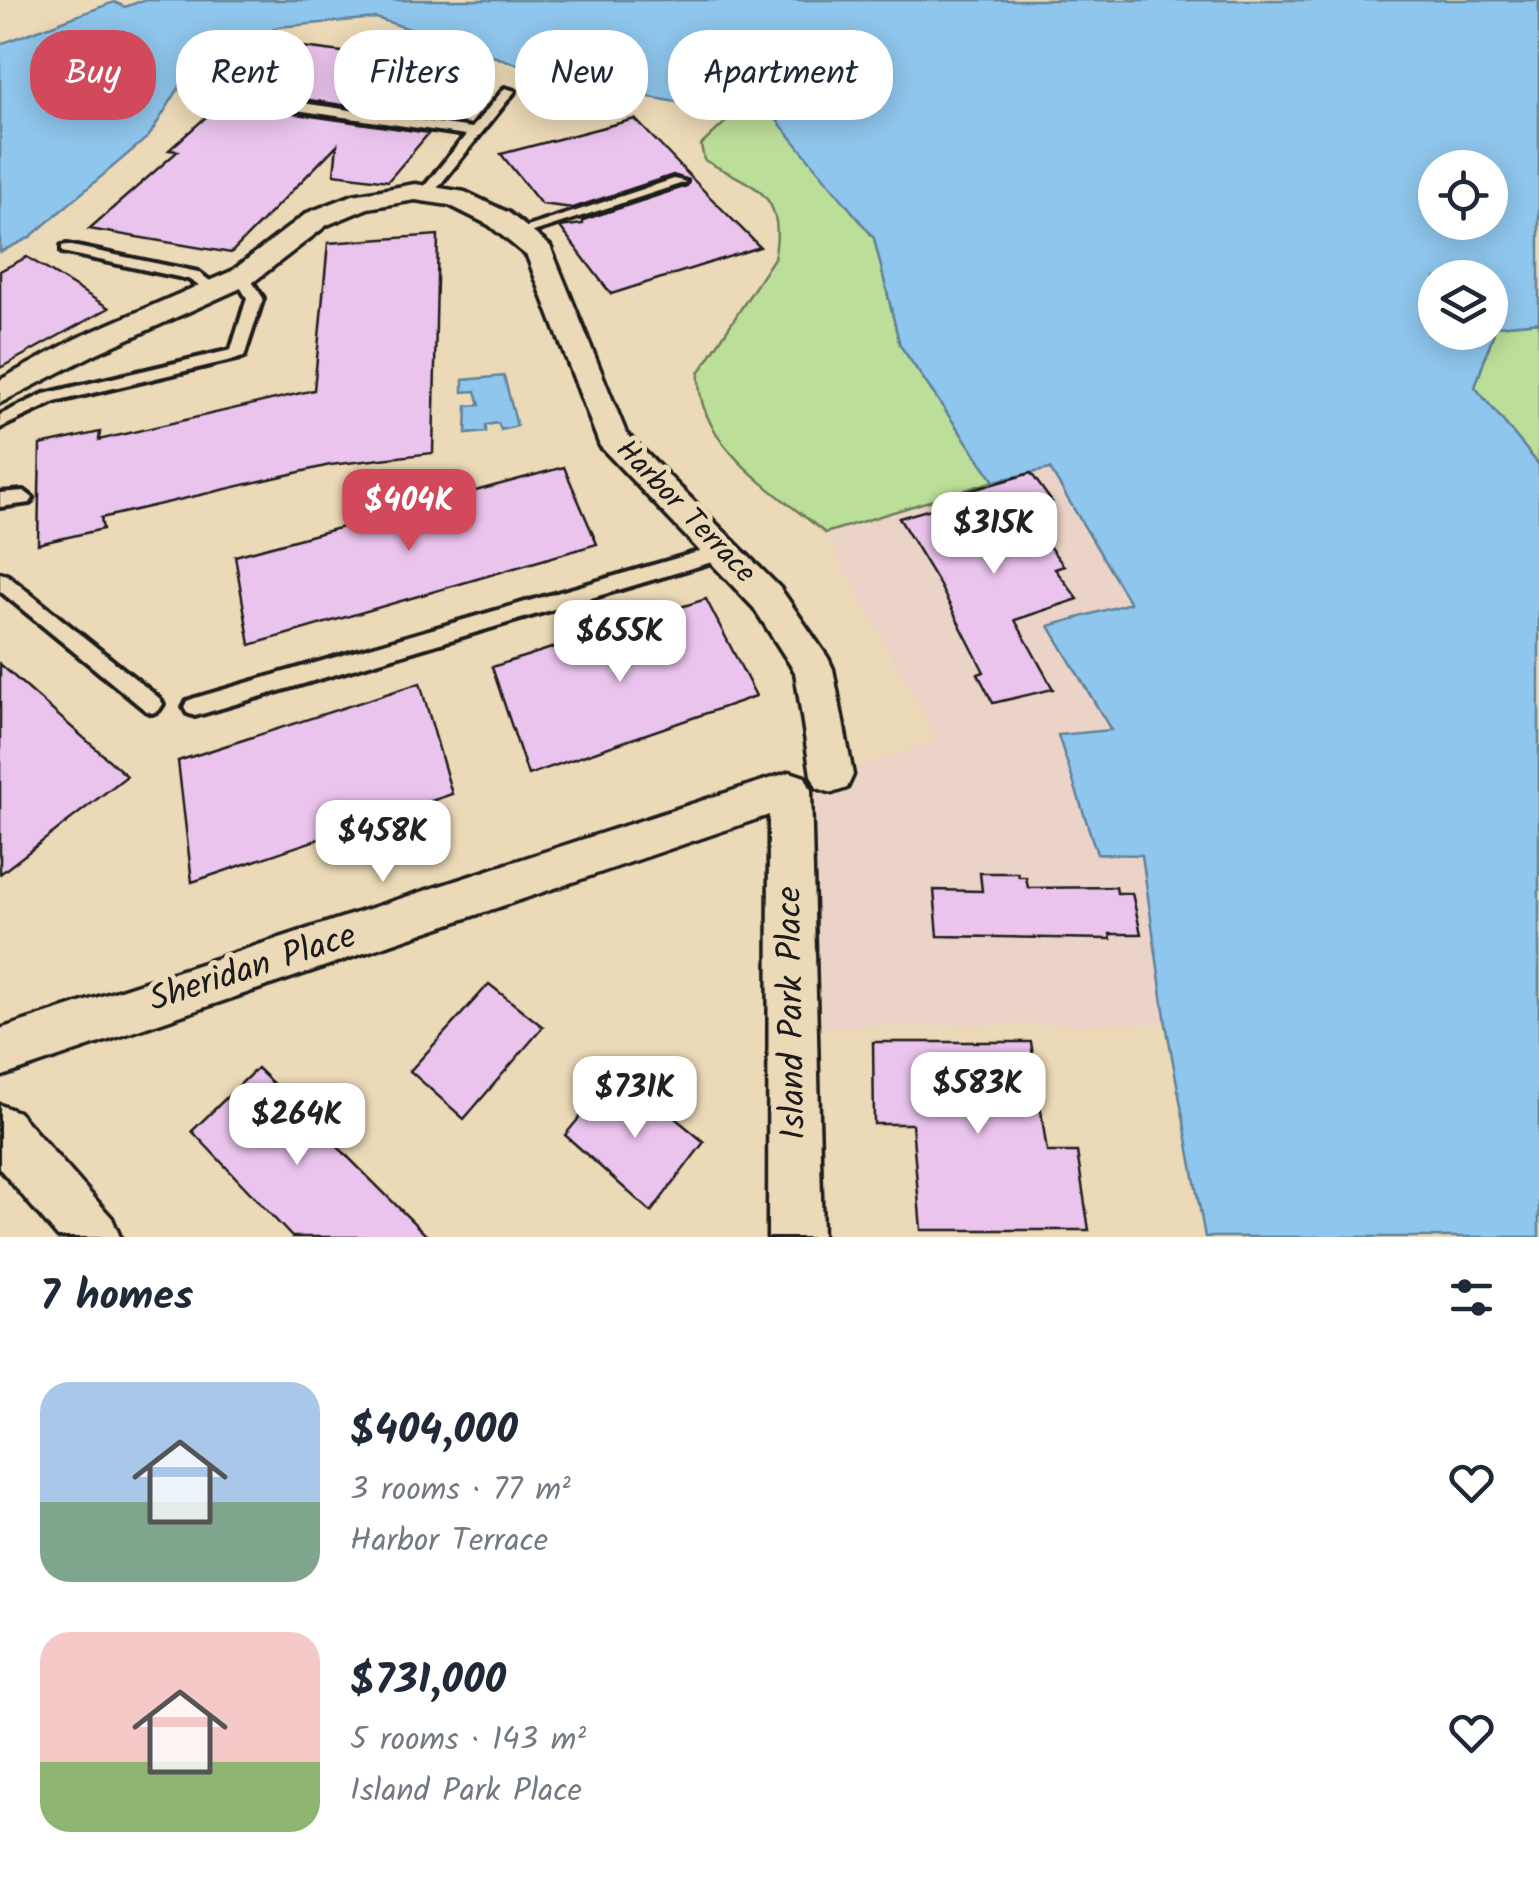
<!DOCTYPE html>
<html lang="en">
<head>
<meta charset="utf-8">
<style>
  :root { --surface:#fff; --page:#f6f6f7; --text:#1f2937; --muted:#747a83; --accent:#d1495b }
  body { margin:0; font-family:Kalam,sans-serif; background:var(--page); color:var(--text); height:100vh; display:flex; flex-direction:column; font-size:38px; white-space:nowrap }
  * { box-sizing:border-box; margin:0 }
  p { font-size:32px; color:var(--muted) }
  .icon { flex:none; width:55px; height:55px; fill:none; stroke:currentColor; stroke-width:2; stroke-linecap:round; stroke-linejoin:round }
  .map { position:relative; height:1237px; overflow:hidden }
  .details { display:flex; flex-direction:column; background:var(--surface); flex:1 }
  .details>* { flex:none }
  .guide { position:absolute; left:30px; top:30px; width:1000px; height:90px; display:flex; gap:20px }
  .controls { position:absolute; left:1418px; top:150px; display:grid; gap:20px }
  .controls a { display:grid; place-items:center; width:90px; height:90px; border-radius:50%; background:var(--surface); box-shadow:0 5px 25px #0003; font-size:50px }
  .price { position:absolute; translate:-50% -85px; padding:0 22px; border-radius:20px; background:#fff; color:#222; font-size:32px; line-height:65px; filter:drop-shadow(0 2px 5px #0008) }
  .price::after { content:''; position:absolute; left:50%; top:60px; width:30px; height:22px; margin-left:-15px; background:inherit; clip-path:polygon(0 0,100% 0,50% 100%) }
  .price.active { background:var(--accent); color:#fff }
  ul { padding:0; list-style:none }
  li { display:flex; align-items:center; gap:30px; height:250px; padding:0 40px }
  li span { display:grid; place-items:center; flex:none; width:280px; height:200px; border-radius:30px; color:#555 }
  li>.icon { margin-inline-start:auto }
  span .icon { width:120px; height:120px; fill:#fffc; stroke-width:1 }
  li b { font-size:42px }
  h2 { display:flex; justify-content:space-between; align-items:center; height:120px; padding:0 40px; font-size:42px }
  .pill { padding:0 35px; border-radius:40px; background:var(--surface); box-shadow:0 5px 25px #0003; font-size:35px; line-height:90px }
  .pill.active { background:var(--accent); color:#fff }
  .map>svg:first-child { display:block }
  .built { fill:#ecd3c7 }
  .green { fill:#bbde98; stroke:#6c7d5a; stroke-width:2.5 }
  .water { fill:#8fc6ed; stroke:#618299; stroke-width:2.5; fill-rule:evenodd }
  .building { fill:#ebc4ed; stroke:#1c1c1c; stroke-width:2.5 }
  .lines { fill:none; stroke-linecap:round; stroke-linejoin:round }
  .lane-casing { stroke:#1c1c1c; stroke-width:8 }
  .street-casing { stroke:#1c1c1c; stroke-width:7 }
  .lane { fill:#ecd9b7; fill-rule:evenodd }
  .street { fill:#ecd9b7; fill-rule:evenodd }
  .labels { text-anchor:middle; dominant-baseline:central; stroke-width:10; stroke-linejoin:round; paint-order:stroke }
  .street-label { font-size:30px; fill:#1c1c1c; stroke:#ecd9b7 }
  .near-street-label { font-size:35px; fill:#1c1c1c; stroke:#ecd9b7 }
</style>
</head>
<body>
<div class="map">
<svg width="1539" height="1237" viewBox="0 0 1539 1237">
  <rect width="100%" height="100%" fill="#ecd9b7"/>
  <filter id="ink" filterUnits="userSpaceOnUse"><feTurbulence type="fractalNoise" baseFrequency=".01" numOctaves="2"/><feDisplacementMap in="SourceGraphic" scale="20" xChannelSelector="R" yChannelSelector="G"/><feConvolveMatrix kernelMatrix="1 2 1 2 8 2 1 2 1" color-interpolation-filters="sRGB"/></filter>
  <g filter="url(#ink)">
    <polygon class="built" points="1050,468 1130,604 1112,731 1059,735 1142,855 1166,1024 794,1027 790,790 937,740 825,533 994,481"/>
    <g class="green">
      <path d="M 766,106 L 874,238 L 900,345 L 994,481 L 825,533 C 775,491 695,445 699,373 L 774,258 C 788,191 751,186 704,160 L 701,145 L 731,117 L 713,109 Z"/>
      <polygon points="1539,322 1539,465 1475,387 1496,326"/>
    </g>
    <g class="water">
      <path d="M 144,0 L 1539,0 L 1539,322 L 1496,326 L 1475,387 L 1539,465 L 1539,1237 L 1205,1237 L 1166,1024 L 1142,855 L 1097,854 L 1058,735 L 1111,730 L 1049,626 L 1130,603 L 1050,469 L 994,481 L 900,345 L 874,238 L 766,107 L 713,109 L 575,83 L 376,18 L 278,27 L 189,72 L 149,136 L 29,238 L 0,252 L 0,44 L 114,2 L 125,7 ZM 1435,168 L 1490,168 L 1490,222 L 1435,222 ZM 1435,278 L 1490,278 L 1490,332 L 1435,332 Z"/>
      <polygon points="504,376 517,426 501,430 498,423 486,425 486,432 466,434 467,406 480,405 476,391 463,392 463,380"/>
    </g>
    <g class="building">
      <polygon points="287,45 484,70 441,120 237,89"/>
      <polygon points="226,99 234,105 429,133 388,181 334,174 337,145 231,253 89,229 178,151 169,150"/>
      <polygon points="635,119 711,198 760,247 611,294 560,227 583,224 583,220 687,186 689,180 673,175 573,208 541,204 501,154"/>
      <polygon points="438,235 433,453 330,465 101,518 103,529 38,544 40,445 100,432 99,440 314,390 328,243"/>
      <polygon points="27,257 109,308 0,368 0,271"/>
      <polygon points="564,467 597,544 250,645 235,556"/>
      <polygon points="1031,473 1052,502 1022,510 1064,566 1055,569 1078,599 1015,620 1053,689 993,703 978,674 984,672 939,584 899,518 959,501 955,495"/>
      <polygon points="706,599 756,696 528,775 492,667"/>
      <polygon points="0,664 127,776 0,874"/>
      <polygon points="420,683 452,794 192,882 178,761"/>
      <polygon points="980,873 1018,873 1019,877 1026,877 1028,888 1116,887 1117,893 1132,893 1141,934 1110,934 1111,939 938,936 934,890 982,891"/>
      <polygon points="489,984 543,1027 464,1119 410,1071"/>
      <polygon points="873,1042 1031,1042 1047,1152 1077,1152 1089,1230 921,1230 912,1124 874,1124"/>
      <polygon points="257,1068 341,1150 428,1237 292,1237 192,1131"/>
      <polygon points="618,1071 704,1142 651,1212 565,1135"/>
    </g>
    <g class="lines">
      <g class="lane-casing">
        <g id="lane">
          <polygon points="505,88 515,91 431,196 426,197 419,193 466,135 235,101 229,97 235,93 472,128"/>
          <polygon points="674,179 686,182 521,236 509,233"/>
          <polygon points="67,245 198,272 222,290 214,295 188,279 62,252 62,246"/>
          <polygon points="242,272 247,274 263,298 244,357 55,402 0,428 0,415 44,394 231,350 247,298 234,277"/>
          <polygon points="24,491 33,498 30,503 0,507 0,493"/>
          <polygon points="722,545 732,552 729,557 195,716 187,713 184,707 187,701 195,698"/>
          <polygon points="0,573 7,575 159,698 163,704 159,710 152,713 145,710 0,591"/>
        </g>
      </g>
      <g class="street-casing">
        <g id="street">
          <polygon points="415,184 465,192 509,213 550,246 626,433 780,588 828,658 833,669 853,775 847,788 832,793 817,788 811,775 795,672 754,608 600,446 527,256 489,225 449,205 415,200 368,208 327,225 252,283 97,353 0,403 0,380 75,339 232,271 307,213 353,195"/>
          <polygon points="790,772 805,777 811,790 822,1237 768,1237 769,815 0,1077 0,1029"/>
          <polygon points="0,1105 18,1112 112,1218 120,1237 58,1237 0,1169"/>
        </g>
      </g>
      <use href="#lane" class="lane"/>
      <use href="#street" class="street"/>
    </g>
  </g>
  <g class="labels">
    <g class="street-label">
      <text transform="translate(685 512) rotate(46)">Harbor Terrace</text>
    </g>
    <g class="near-street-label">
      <text transform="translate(253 969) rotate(-18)">Sheridan Place</text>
      <text transform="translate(793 1013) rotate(-91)">Island Park Place</text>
    </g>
  </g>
</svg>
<div class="controls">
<a><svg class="icon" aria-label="locate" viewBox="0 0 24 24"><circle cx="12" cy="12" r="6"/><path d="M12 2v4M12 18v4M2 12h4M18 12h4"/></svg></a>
<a><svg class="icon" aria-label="layers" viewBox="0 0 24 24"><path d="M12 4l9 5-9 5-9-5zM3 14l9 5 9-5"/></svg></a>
</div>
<b class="price active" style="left:409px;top:554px">$404K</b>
<b class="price" style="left:994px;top:577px">$315K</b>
<b class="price" style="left:620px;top:685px">$655K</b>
<b class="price" style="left:383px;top:885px">$458K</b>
<b class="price" style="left:978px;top:1137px">$583K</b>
<b class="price" style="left:635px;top:1141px">$731K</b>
<b class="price" style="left:297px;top:1168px">$264K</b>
<div class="guide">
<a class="pill active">Buy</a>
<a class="pill">Rent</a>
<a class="pill">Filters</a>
<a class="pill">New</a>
<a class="pill">Apartment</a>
</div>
</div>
<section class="details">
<h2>7 homes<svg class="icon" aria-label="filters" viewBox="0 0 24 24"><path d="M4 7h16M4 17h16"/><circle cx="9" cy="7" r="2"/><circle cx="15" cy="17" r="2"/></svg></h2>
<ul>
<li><span style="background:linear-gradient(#a9c7e8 60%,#7fa58c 0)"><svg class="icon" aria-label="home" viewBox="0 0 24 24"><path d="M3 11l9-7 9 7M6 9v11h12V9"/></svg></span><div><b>$404,000</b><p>3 rooms · 77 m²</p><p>Harbor Terrace</p></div><svg class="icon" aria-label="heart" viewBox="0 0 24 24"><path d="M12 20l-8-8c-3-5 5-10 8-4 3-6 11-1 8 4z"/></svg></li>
<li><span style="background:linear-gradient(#f6c9c9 65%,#8fb573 0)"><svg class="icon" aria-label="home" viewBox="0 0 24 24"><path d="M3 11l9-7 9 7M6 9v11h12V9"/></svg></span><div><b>$731,000</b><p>5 rooms · 143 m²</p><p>Island Park Place</p></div><svg class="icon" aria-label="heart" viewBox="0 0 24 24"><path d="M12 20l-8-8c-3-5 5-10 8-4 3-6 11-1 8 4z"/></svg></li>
</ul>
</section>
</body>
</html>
